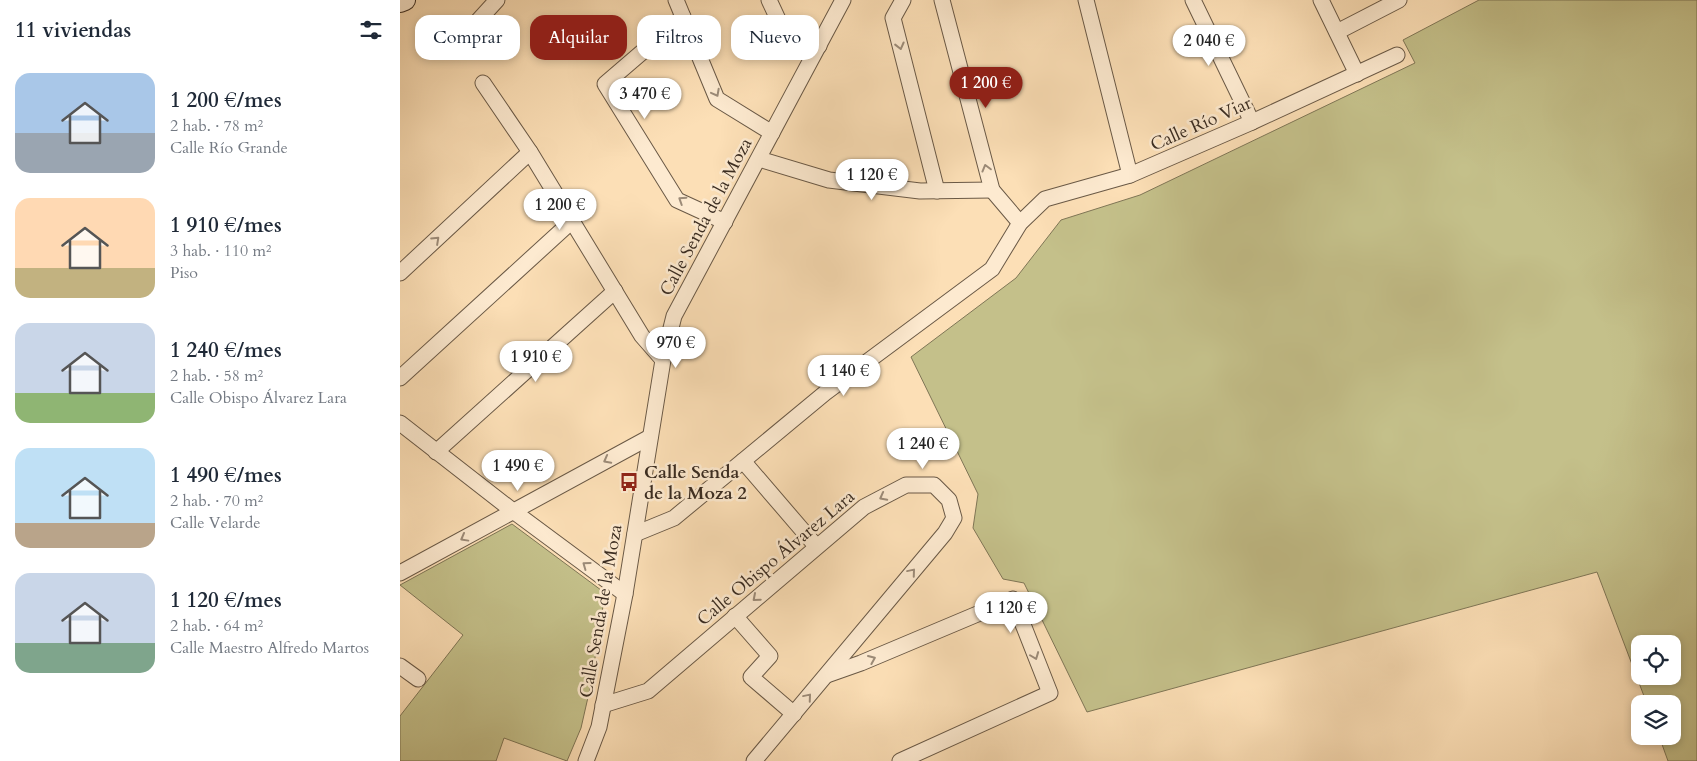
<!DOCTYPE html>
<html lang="es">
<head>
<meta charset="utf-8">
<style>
  :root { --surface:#fff; --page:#f6f6f7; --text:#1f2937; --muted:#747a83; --accent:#8f2418 }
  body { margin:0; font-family:Cardo,serif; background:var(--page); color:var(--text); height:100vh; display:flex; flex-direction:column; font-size:19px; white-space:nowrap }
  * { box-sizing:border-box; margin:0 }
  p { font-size:16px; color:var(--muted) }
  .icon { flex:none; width:28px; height:28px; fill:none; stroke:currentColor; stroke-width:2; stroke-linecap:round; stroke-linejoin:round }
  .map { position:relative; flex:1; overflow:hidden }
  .drawer { display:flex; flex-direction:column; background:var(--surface); width:400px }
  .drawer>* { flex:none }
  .guide { position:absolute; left:15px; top:15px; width:475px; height:45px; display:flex; gap:10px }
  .tools { position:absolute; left:1231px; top:635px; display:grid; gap:10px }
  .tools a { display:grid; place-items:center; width:50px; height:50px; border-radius:10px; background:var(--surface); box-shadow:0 2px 8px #0003; font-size:25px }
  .price { position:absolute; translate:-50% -42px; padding:0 11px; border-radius:18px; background:#fff; color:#222; font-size:16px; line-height:32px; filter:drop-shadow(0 1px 2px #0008) }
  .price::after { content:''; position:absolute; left:50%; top:30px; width:15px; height:11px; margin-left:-8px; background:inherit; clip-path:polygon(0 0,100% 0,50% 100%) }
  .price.active { background:var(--accent); color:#fff }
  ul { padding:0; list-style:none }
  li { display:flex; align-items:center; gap:15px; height:125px; padding:0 15px }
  li span { display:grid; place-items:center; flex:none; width:140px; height:100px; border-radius:15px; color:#555 }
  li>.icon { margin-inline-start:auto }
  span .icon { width:60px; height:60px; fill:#fffc; stroke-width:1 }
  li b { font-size:21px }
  h2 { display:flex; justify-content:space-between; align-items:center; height:60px; padding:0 15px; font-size:21px }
  .pill { padding:0 18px; border-radius:15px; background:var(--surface); box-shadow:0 2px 8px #0003; font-size:18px; line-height:45px }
  .pill.active { background:var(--accent); color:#fff }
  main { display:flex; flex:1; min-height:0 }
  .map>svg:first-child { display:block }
  .green { fill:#c4c08a; stroke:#7f7656; fill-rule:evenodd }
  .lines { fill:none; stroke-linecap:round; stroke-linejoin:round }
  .street-casing { stroke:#6a5946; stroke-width:17 }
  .secondary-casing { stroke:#3a2c21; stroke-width:22 }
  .street { stroke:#fdead0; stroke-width:15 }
  .secondary { stroke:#fdead0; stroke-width:20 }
  .oneway { stroke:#9c8b78 }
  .labels { text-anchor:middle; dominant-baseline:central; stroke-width:5; stroke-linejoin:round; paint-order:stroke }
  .street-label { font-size:18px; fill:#3a2c21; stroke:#fdead0 }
  .poi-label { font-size:18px; font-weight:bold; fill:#3a2c21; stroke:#fdead0; text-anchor:start }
</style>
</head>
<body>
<main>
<section class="drawer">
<h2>11 viviendas<svg class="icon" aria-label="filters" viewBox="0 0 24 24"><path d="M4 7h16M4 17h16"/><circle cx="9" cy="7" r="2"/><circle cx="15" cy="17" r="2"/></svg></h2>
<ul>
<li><span style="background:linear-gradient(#a9c7e8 60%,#9aa5b1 0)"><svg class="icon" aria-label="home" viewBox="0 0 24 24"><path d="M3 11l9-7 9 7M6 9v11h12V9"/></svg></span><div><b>1 200 €/mes</b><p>2 hab. · 78 m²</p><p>Calle Río Grande</p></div></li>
<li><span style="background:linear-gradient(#ffd9b3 70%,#c2b280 0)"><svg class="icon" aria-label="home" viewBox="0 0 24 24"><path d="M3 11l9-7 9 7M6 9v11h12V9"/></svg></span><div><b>1 910 €/mes</b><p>3 hab. · 110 m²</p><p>Piso</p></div></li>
<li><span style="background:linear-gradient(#c9d6e8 70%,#8fb573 0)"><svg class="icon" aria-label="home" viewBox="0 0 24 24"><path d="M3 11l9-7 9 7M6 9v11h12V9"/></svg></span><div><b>1 240 €/mes</b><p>2 hab. · 58 m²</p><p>Calle Obispo Álvarez Lara</p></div></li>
<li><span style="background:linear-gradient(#bfe0f5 75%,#b9a48a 0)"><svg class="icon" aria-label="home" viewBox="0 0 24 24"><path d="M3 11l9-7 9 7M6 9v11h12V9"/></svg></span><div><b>1 490 €/mes</b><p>2 hab. · 70 m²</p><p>Calle Velarde</p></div></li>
<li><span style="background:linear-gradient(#c9d6e8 70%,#7fa58c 0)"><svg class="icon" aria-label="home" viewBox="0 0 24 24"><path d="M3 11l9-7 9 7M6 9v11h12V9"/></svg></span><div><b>1 120 €/mes</b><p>2 hab. · 64 m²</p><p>Calle Maestro Alfredo Martos</p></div></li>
</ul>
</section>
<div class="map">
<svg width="1297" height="761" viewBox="0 0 1297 761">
  <rect width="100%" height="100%" fill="#fcdfb6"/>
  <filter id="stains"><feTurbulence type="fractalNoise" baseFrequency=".004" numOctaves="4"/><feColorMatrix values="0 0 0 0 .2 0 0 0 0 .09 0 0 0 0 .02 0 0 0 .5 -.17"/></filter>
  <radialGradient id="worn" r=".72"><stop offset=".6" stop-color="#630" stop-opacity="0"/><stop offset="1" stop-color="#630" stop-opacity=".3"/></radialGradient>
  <g class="green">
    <path d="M 1079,0 L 1297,0 L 1297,761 L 1268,761 L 1259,736 L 1272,736 L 1272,704 L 1247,704 L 1197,572 L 687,712 L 624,583 L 603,579 L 573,528 L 578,494 L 511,357 L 616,278 L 661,220 L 740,195 L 1015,63 L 1003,40 ZM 1240,644 L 1272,644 L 1272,676 L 1240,676 Z"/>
    <polygon points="112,524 205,593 191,684 181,728 167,761 104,738 96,761 0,761 0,716 63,635 0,585"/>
  </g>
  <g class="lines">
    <g class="street-casing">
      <g id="street">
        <polyline points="276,0 317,99 372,133"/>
        <polyline points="369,0 383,30 419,46"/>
        <polyline points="503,0 493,18 537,191"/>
        <polyline points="542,0 592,190 620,223"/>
        <polyline points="686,0 730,175"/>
        <polyline points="793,0 852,122"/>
        <polyline points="921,0 957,74"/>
        <polyline points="283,17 205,84 277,200 325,222"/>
        <polyline points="937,32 999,0"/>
        <polyline points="56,45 97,0"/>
        <polyline points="83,83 130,152 242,336 263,360"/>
        <polyline points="359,159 429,180 520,191 592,190"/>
        <polyline points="0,273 130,152"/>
        <polyline points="0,378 172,221"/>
        <polyline points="0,423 113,511 225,594"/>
        <polyline points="36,452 215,291"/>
        <polyline points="343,461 416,546"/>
        <polyline points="235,534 274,518 425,393 592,269 620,223 645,199 730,175 852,122 997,55"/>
        <polyline points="0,573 250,437"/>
        <polyline points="335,616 370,656 351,677 394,714"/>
        <polyline points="0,666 18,679"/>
        <polyline points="427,675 461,663 613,599 650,693 500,761"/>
        <polyline points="203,705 248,691 464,507 506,485 534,485 549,500 554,518 545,533 354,761"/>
        <polyline points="186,761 199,727 225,594 263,360 274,316 443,0"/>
      </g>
    </g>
    <g class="secondary-casing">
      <polyline id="secondary" points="0,2 5,0"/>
    </g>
    <use href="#street" class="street"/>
    <use href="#secondary" class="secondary"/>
  </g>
  <defs><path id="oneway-chevron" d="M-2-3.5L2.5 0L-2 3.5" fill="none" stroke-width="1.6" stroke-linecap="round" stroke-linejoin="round" transform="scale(1.25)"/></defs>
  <g class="oneway">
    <use href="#oneway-chevron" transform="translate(500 46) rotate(76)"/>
    <use href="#oneway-chevron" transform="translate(316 93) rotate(62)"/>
    <use href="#oneway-chevron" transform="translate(586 168) rotate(-105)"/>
    <use href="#oneway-chevron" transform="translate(282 200) rotate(-147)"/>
    <use href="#oneway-chevron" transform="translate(36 240) rotate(-43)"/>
    <use href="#oneway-chevron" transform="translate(207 460) rotate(152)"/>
    <use href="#oneway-chevron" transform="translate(483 497) rotate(152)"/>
    <use href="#oneway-chevron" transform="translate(64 538) rotate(151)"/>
    <use href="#oneway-chevron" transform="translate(186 565) rotate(-144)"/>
    <use href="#oneway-chevron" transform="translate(512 572) rotate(-50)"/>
    <use href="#oneway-chevron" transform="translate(356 598) rotate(139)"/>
    <use href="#oneway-chevron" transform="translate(635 656) rotate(69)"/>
    <use href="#oneway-chevron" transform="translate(472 659) rotate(-23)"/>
    <use href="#oneway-chevron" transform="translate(408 697) rotate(-50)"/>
  </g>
  <defs>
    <g id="bus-bare" transform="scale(1.5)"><path d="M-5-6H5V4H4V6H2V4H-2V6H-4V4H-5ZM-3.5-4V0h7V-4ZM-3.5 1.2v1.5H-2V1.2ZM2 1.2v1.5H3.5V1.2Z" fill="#8f2418" stroke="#fdead0" stroke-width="2.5" paint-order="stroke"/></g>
  </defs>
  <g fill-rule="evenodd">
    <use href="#bus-bare" x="229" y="482"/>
  </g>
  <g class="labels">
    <g class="street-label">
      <text transform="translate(801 124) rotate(-24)">Calle Río Viar</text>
      <text transform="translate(306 217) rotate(-62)">Calle Senda de la Moza</text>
      <text transform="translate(376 558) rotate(-40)">Calle Obispo Álvarez Lara</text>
      <text transform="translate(201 611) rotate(-80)">Calle Senda de la Moza</text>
    </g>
    <g class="poi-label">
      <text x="244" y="472">Calle Senda<tspan x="244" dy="21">de la Moza 2</tspan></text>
    </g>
  </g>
  <rect width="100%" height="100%" filter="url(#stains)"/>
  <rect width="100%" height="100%" fill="url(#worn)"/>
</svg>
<div class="tools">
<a><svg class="icon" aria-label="locate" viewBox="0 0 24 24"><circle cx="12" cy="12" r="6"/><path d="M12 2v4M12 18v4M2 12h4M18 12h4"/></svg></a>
<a><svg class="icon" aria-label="layers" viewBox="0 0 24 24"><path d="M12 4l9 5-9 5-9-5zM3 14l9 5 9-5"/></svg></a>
</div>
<b class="price" style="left:809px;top:67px">2 040 €</b>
<b class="price active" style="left:586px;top:109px">1 200 €</b>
<b class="price" style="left:245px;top:120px">3 470 €</b>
<b class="price" style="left:472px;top:201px">1 120 €</b>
<b class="price" style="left:160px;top:231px">1 200 €</b>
<b class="price" style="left:276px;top:369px">970 €</b>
<b class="price" style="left:136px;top:383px">1 910 €</b>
<b class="price" style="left:444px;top:397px">1 140 €</b>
<b class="price" style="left:523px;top:470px">1 240 €</b>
<b class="price" style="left:118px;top:492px">1 490 €</b>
<b class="price" style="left:611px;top:634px">1 120 €</b>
<div class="guide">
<a class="pill">Comprar</a>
<a class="pill active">Alquilar</a>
<a class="pill">Filtros</a>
<a class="pill">Nuevo</a>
</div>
</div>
</main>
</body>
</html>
